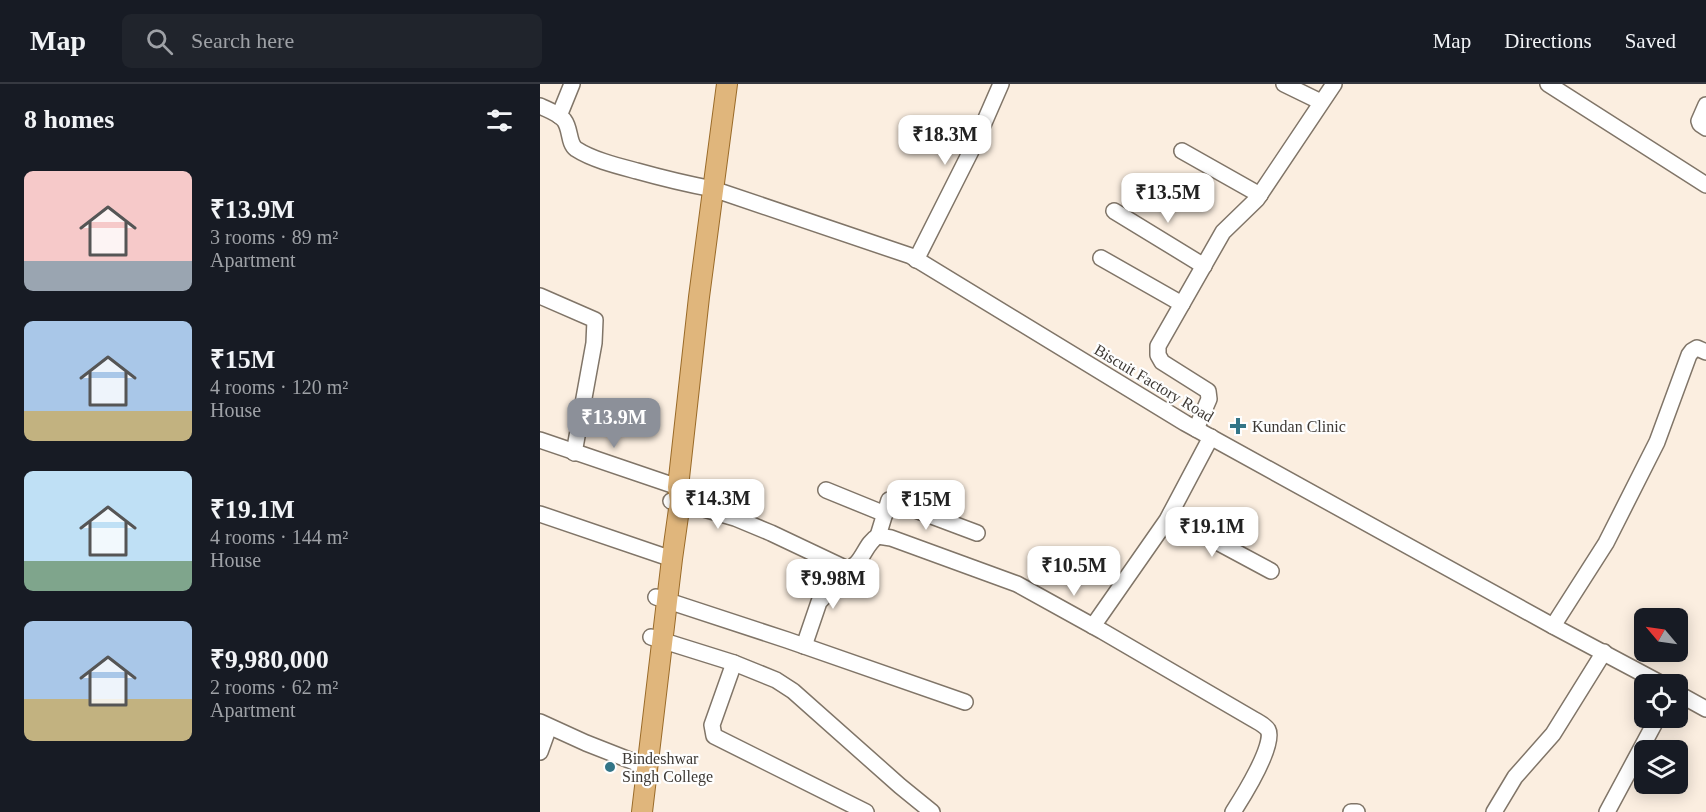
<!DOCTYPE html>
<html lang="en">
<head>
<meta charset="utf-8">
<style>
  :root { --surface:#171b24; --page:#20242c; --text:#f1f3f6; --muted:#9ea1a6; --line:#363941; --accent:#8c9099 }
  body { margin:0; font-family:"Times New Roman",serif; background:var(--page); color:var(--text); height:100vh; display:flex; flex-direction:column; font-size:22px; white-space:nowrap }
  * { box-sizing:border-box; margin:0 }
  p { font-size:20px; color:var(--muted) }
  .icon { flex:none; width:33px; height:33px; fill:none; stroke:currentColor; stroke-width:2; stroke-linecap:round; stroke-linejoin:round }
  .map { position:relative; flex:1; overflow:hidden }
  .sheet { display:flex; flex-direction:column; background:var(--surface); width:540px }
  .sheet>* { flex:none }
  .needle { width:39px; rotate:299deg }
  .buttons { position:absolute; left:1094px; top:524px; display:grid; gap:12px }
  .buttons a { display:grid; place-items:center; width:54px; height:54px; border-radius:9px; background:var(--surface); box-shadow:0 3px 15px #0003; font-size:30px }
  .price { position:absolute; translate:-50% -51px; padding:0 14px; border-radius:12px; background:#fff; color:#222; font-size:20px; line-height:39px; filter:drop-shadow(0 2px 3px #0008) }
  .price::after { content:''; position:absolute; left:50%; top:36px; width:18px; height:14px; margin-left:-9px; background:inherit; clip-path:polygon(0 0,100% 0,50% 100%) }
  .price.selected { background:var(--accent); color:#fff }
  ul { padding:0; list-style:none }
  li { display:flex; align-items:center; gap:18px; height:150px; padding:0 24px }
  li span { display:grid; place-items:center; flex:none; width:168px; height:120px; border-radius:9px; color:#555 }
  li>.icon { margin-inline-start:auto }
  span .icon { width:72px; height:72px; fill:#fffc; stroke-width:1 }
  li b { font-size:26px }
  h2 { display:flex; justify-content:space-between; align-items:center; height:72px; padding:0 24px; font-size:26px }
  header { display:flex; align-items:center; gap:36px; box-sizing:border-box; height:84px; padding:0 30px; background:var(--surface); border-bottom:2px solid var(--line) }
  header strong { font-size:28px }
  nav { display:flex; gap:33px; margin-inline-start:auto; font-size:21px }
  .search { width:420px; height:54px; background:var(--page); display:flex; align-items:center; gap:15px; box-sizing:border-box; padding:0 21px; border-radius:9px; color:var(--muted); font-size:22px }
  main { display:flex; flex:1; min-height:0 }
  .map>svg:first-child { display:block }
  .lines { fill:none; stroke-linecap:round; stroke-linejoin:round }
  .minor-casing { stroke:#807568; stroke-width:18 }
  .major-casing { stroke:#9a6b29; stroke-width:22 }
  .minor { stroke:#fff; stroke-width:15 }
  .major { stroke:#e0b67c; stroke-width:20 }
  .poi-dot { fill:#337587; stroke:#fefefe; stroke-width:2 }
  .labels { text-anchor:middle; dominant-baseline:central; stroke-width:4.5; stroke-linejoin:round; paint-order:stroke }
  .street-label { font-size:16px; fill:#3d3833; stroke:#fefefe }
  .poi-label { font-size:16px; fill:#3d3833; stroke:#fefefe; text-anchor:start }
</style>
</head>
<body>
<header>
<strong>Map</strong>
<div class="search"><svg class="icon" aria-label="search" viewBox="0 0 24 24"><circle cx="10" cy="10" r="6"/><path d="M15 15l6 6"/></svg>Search here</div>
<nav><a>Map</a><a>Directions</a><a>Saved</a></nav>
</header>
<main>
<section class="sheet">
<h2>8 homes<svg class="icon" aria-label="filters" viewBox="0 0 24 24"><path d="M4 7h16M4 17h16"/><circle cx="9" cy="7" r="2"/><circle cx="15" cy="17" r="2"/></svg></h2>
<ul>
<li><span style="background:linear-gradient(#f6c9c9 75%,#9aa5b1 0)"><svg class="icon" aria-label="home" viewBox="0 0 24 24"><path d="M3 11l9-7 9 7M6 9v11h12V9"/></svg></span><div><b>₹13.9M</b><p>3 rooms · 89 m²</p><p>Apartment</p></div></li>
<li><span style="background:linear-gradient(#a9c7e8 75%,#c2b280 0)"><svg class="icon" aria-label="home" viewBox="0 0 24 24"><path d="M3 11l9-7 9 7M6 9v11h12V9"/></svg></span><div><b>₹15M</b><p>4 rooms · 120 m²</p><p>House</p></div></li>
<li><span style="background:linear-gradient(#bfe0f5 75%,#7fa58c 0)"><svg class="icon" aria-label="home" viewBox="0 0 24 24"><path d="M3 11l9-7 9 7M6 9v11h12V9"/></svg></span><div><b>₹19.1M</b><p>4 rooms · 144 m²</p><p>House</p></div></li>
<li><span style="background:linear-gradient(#a9c7e8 65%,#c2b280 0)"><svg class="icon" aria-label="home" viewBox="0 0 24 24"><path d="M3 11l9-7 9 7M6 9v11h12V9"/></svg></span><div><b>₹9,980,000</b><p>2 rooms · 62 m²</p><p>Apartment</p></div></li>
</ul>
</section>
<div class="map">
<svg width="1166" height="728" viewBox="0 0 1166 728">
  <rect width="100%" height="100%" fill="#fbeee0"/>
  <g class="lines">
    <g class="minor-casing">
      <g id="minor">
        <polyline points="744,0 781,18"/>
        <polyline points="1008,0 1166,101"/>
        <polyline points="1166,21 1159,37 1160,40 1166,44"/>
        <path d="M 0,22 C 8,26 18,29 24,36 C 31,45 28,59 36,65 C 53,76 78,82 97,87 C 122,94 147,100 173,105 L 371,172 L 645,339 L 1013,542 L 1122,600"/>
        <polyline points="19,32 32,0"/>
        <polyline points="642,67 720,111"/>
        <polyline points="574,127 664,182"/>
        <polyline points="561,174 642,220"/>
        <polyline points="376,176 437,55 461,0"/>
        <polyline points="0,212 55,236 54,259 34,369"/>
        <polyline points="656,345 669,315 668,307 622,278 618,271 618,262 683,148 717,115 794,0"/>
        <polyline points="0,356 138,403"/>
        <polyline points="286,406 345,430"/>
        <path d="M 131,417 L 140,418 L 195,434 L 231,449 L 307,485 C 323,481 324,460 338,452 L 351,454 L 477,500 L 562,547 L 713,635 C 718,638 725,641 728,646 C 736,660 702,714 693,728"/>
        <polyline points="631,429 677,458 731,487"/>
        <polyline points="0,430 132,475"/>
        <polyline points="338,452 349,416 437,449"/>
        <polyline points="116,513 247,556 425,618"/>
        <polyline points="553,542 627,436 671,353"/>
        <polyline points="1013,542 1066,459 1117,358 1149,271 1152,267 1157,264 1166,268"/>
        <polyline points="111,553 194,579 172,641 174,652 326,728"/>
        <polyline points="264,562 279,518 294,502 302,483"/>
        <polyline points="194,579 236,596 253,607 360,702 392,728"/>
        <polyline points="1137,609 1166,625"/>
        <polyline points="0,638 46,659 107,683"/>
        <polyline points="0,668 9,643"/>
        <polyline points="811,728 817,728"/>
        <polyline points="954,728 975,693 1013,650 1064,568"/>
        <polyline points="1067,728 1118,633"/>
      </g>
    </g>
    <g class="major-casing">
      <polyline id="major" points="102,728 132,475 140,418 138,403 159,213 187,0"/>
    </g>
    <use href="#minor" class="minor"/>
    <use href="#major" class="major"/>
  </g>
  <g class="poi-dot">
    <path d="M695 333h6v6h6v6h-6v6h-6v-6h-6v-6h6z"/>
    <circle cx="70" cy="683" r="6"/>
  </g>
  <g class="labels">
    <g class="street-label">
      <text transform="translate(614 299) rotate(31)">Biscuit Factory Road</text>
    </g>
    <g class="poi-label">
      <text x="712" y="342">Kundan Clinic</text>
      <text x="82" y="674">Bindeshwar<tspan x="82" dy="18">Singh College</tspan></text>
    </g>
  </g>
</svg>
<div class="buttons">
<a><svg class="needle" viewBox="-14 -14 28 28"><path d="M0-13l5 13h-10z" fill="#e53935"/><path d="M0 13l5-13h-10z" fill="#9ea1a6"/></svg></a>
<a><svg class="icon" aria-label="locate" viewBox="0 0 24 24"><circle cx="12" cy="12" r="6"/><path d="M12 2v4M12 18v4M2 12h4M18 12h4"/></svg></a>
<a><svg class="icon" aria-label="layers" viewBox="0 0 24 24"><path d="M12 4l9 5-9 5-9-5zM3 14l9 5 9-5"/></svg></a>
</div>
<b class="price" style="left:405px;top:82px">₹18.3M</b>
<b class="price" style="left:628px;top:140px">₹13.5M</b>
<b class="price selected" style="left:74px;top:365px">₹13.9M</b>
<b class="price" style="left:178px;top:446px">₹14.3M</b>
<b class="price" style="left:386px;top:447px">₹15M</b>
<b class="price" style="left:672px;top:474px">₹19.1M</b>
<b class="price" style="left:534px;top:513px">₹10.5M</b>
<b class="price" style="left:293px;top:526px">₹9.98M</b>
</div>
</main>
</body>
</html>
